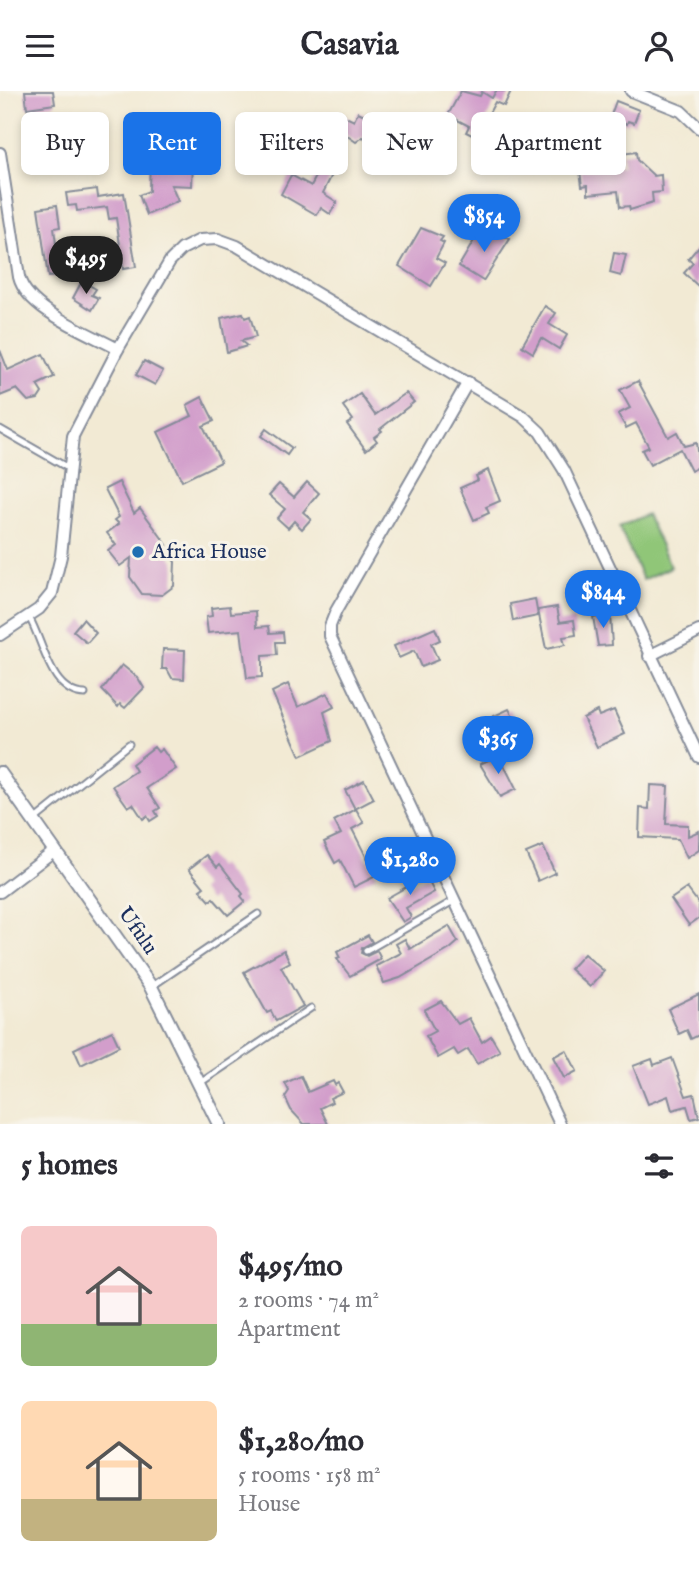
<!DOCTYPE html>
<html lang="en">
<head>
<meta charset="utf-8">
<style>
  :root { --surface:#fff; --page:#f7f7f7; --text:#2b2b33; --muted:#7c7c81; --accent:#1a73e8 }
  body { margin:0; font-family:"IM FELL English",serif; background:var(--page); color:var(--text); height:100vh; display:flex; flex-direction:column; font-size:26px; white-space:nowrap }
  * { box-sizing:border-box; margin:0 }
  p { font-size:23px; color:var(--muted) }
  .icon { flex:none; width:38px; height:38px; fill:none; stroke:currentColor; stroke-width:2; stroke-linecap:round; stroke-linejoin:round }
  .map { position:relative; height:1033px; overflow:hidden }
  .drawer { display:flex; flex-direction:column; background:var(--surface); flex:1 }
  .drawer>* { flex:none }
  .hud { position:absolute; left:21px; top:21px; width:658px; height:63px; display:flex; gap:14px }
  .price { position:absolute; translate:-50% -60px; padding:0 16px; border-radius:24px; background:var(--accent); color:#fff; font-size:23px; line-height:46px; filter:drop-shadow(0 2px 4px #0008) }
  .price::after { content:''; position:absolute; left:50%; top:42px; width:21px; height:16px; margin-left:-10px; background:inherit; clip-path:polygon(0 0,100% 0,50% 100%) }
  .price.active { background:#222; color:#fff }
  ul { padding:0; list-style:none }
  li { display:flex; align-items:center; gap:21px; height:175px; padding:0 21px }
  li span { display:grid; place-items:center; flex:none; width:196px; height:140px; border-radius:10px; color:#555 }
  li>.icon { margin-inline-start:auto }
  span .icon { width:84px; height:84px; fill:#fffc; stroke-width:1 }
  li b { font-size:30px }
  h2 { display:flex; justify-content:space-between; align-items:center; height:84px; padding:0 21px; font-size:30px }
  .chip { padding:0 24px; border-radius:10px; background:var(--surface); box-shadow:0 4px 10px #0003; font-size:24px; line-height:63px }
  .chip.active { background:var(--accent); color:#fff }
  header { display:flex; justify-content:space-between; align-items:center; height:91px; padding:0 21px; background:var(--surface); font-size:32px; font-weight:700 }
  .map>svg:first-child { display:block }
  .pitch { fill:#90c678; stroke:#567a6b; stroke-width:2 }
  .building { fill:#d29ecb }
  .lines { fill:none; stroke-linecap:round; stroke-linejoin:round }
  .service-casing { stroke:#868c99; stroke-width:9 }
  .minor-casing { stroke:#868c99; stroke-width:14 }
  .tertiary-casing { stroke:#868c99; stroke-width:16 }
  .service { stroke:#fff; stroke-width:5 }
  .minor { stroke:#fff; stroke-width:10 }
  .tertiary { stroke:#fff; stroke-width:12 }
  .poi-dot { fill:#1f6fb2; stroke:#f7f3e8; stroke-width:2.5 }
  .labels { text-anchor:middle; dominant-baseline:central; stroke-width:6; stroke-linejoin:round; paint-order:stroke }
  .poi-label { font-size:21px; fill:#1b2f5e; stroke:#f7f3e8; text-anchor:start }
  .street-label { font-size:21px; fill:#1b2f5e; stroke:#f7f3e8 }
</style>
</head>
<body>
<header><svg class="icon" aria-label="menu" viewBox="0 0 24 24"><path d="M4 6h16M4 12h16M4 18h16"/></svg>Casavia<svg class="icon" aria-label="person" viewBox="0 0 24 24"><circle cx="12" cy="8" r="4"/><path d="M4 21q1-7 8-7t8 7"/></svg></header>
<div class="map">
<svg width="699" height="1033" viewBox="0 0 699 1033">
  <rect width="100%" height="100%" fill="#f7f3e8"/>
  <filter id="ink" filterUnits="userSpaceOnUse"><feTurbulence type="fractalNoise" baseFrequency=".0143" numOctaves="2"/><feDisplacementMap in="SourceGraphic" scale="14" xChannelSelector="R" yChannelSelector="G"/><feConvolveMatrix kernelMatrix="1 2 1 2 8 2 1 2 1" color-interpolation-filters="sRGB"/></filter>
  <filter id="wash" filterUnits="userSpaceOnUse"><feTurbulence type="fractalNoise" baseFrequency=".00686" numOctaves="4" result="noise"/><feDisplacementMap in="SourceGraphic" scale="28" xChannelSelector="R" yChannelSelector="G"/><feGaussianBlur stdDeviation="1.57" result="paint"/><feColorMatrix in="noise" values="0 0 0 0 0 0 0 0 0 0 0 0 0 0 0 0 0 1.4 0 .05"/><feComposite in="paint" operator="in"/></filter>
  <g filter="url(#wash)">
    <rect width="100%" height="100%" fill="#f2ead4"/>
    <polygon class="pitch" points="646,423 671,476 643,489 619,436"/>
    <g id="blocks">
      <g class="building">
        <polygon points="25,0 53,0 55,13 27,17"/>
        <polygon points="461,0 480,5 482,1 492,7 496,0 511,0 504,15 495,11 476,46 466,41 469,35 448,24"/>
        <polygon points="616,10 639,19 634,32 628,30 627,33 611,24"/>
        <polygon points="358,21 371,27 367,37 374,41 370,50 363,46 356,51 336,37 342,24 354,30"/>
        <polygon points="81,25 88,61 66,65 60,29"/>
        <polygon points="273,26 294,34 289,45 269,36"/>
        <polygon points="636,61 637,69 654,85 661,84 662,101 652,102 653,112 630,119 629,115 620,116 618,100 588,103 588,94 582,95 580,80 622,75 621,63"/>
        <polygon points="150,68 193,69 192,95 171,94 178,110 147,124 139,104 149,100"/>
        <polygon points="320,78 332,84 323,102 337,111 330,123 321,117 317,124 281,103 291,84 311,95"/>
        <polygon points="97,98 98,106 124,102 136,176 123,178 122,171 116,172 113,156 120,155 119,147 116,127 109,128 107,116 77,120 76,114 68,115 66,102"/>
        <polygon points="57,114 60,136 54,137 57,161 64,160 67,184 48,186 38,117"/>
        <polygon points="421,137 443,146 440,150 444,152 436,167 445,172 431,195 399,175"/>
        <polygon points="495,140 510,148 483,190 459,175 479,141 491,148"/>
        <polygon points="699,155 699,196 684,182 693,172 688,168"/>
        <polygon points="614,162 626,164 621,185 610,182"/>
        <polygon points="82,190 96,198 92,204 99,207 92,219 73,207"/>
        <polygon points="545,215 556,222 549,233 567,244 559,258 541,247 533,262 522,255"/>
        <polygon points="243,222 245,227 250,225 256,246 241,250 247,255 227,261 221,227"/>
        <polygon points="0,259 8,279 43,263 54,286 37,294 42,302 38,308 28,310 17,298 0,305"/>
        <polygon points="144,270 163,280 155,294 136,284"/>
        <polygon points="638,290 668,346 677,341 684,355 696,352 699,376 691,380 680,358 650,374 642,359 649,356 636,332 626,337 618,323 630,317 620,299"/>
        <polygon points="406,302 414,311 380,338 382,340 374,346 377,350 366,359 347,333 353,329 343,315 360,303 375,324"/>
        <polygon points="202,306 214,330 203,335 221,371 182,390 158,341 192,325 187,314"/>
        <polygon points="266,338 292,357 287,364 261,345"/>
        <polygon points="488,379 500,410 486,416 489,422 474,429 460,397 478,389 476,385"/>
        <polygon points="119,391 134,422 140,417 167,454 164,456 175,471 174,495 162,504 142,503 130,486 131,467 120,475 108,460 116,454 107,442 119,433 115,429 119,426 105,398"/>
        <polygon points="307,391 319,402 303,421 311,428 302,438 294,430 288,437 277,427 285,418 269,404 279,393 294,406"/>
        <polygon points="535,508 538,525 513,530 510,513"/>
        <polygon points="230,515 231,522 256,520 257,536 269,535 270,542 283,541 284,551 276,551 277,564 262,565 262,586 247,587 241,539 208,542 206,526 212,525 211,517"/>
        <polygon points="557,516 560,531 574,529 576,544 563,546 565,554 546,558 538,519"/>
        <polygon points="610,523 612,554 598,555 593,526"/>
        <polygon points="83,528 96,542 87,552 73,540"/>
        <polygon points="435,537 440,549 431,553 438,569 421,576 414,560 399,567 394,555"/>
        <polygon points="163,558 185,559 184,588 172,587 167,578 162,578"/>
        <polygon points="122,574 138,587 144,597 125,617 120,613 118,616 102,599"/>
        <polygon points="288,593 298,616 327,602 334,616 324,621 332,650 300,665 272,601"/>
        <polygon points="509,618 514,627 509,630 519,650 509,655 492,626"/>
        <polygon points="614,619 625,643 597,656 583,627 597,620 599,625"/>
        <polygon points="154,656 158,661 162,658 176,678 147,697 160,717 155,720 158,725 150,730 147,725 143,728 133,713 128,716 113,695 136,680 132,673"/>
        <polygon points="499,664 516,698 500,706 480,673"/>
        <polygon points="364,689 374,708 355,718 345,699"/>
        <polygon points="650,694 668,695 666,733 688,734 688,745 699,740 699,759 687,767 678,748 639,746 640,717 649,718"/>
        <polygon points="356,718 364,732 352,738 376,785 354,796 340,769 335,772 324,751 341,743 334,730"/>
        <polygon points="543,755 555,782 538,790 526,762"/>
        <polygon points="207,764 217,776 220,773 243,803 241,805 245,810 228,824 213,807 210,810 200,799 204,796 189,778"/>
        <polygon points="426,785 434,801 406,817 411,826 403,831 387,807"/>
        <polygon points="687,797 699,813 699,827 689,834 671,808"/>
        <polygon points="449,835 458,851 450,858 400,887 384,892 376,875 401,862 396,853 405,848 410,858"/>
        <polygon points="368,844 372,851 362,857 361,862 367,865 377,860 381,868 350,885 337,868 340,867 337,861"/>
        <polygon points="284,859 290,871 281,876 303,915 276,930 271,920 267,922 244,881"/>
        <polygon points="584,863 604,880 590,896 570,878"/>
        <polygon points="699,903 699,944 691,948 687,939 679,943 668,918"/>
        <polygon points="441,910 458,933 469,927 482,951 491,945 500,960 477,973 468,958 458,964 454,958 438,967 426,945 435,940 424,919"/>
        <polygon points="112,940 119,955 81,974 74,958"/>
        <polygon points="566,959 577,980 564,987 553,966"/>
        <polygon points="672,967 686,1005 694,1003 699,1026 691,1028 687,1015 672,1019 668,1005 648,1013 633,975 652,968 654,974"/>
        <polygon points="301,985 308,1001 333,990 335,994 338,992 343,1001 330,1007 332,1011 320,1017 328,1033 304,1033 291,1019 285,1006 289,1000 285,992"/>
      </g>
    </g>
  </g>
  <g filter="url(#ink)">
    <use href="#blocks" fill-opacity="0" stroke="#868c99" stroke-width="2"/>
    <g class="lines">
      <g class="service-casing">
        <g id="service">
          <polyline points="0,338 68,377"/>
          <path d="M 29,526 C 44,552 50,602 85,603"/>
          <polyline points="34,729 129,653"/>
          <polyline points="366,860 455,809"/>
          <polyline points="151,896 258,823"/>
          <polyline points="200,992 311,917"/>
        </g>
      </g>
      <g class="minor-casing">
        <g id="minor">
          <polyline points="631,0 681,20 699,37"/>
          <path d="M 0,62 L 19,186 C 27,219 89,242 118,258"/>
          <polyline points="468,291 336,520 330,535 330,545 560,1033"/>
          <polyline points="0,544 39,518 52,502 61,465 73,345 118,258 170,170 182,158 200,149 218,148 237,155 524,326 540,341 564,379 699,666"/>
          <polyline points="649,565 699,540"/>
          <polyline points="0,801 55,759"/>
        </g>
      </g>
      <g class="tertiary-casing">
        <polyline id="tertiary" points="0,682 151,896 219,1033"/>
      </g>
      <use href="#service" class="service"/>
      <use href="#minor" class="minor"/>
      <use href="#tertiary" class="tertiary"/>
    </g>
  </g>
  <circle class="poi-dot" cx="138" cy="461" r="7"/>
  <g class="labels">
    <g class="poi-label">
      <text x="152" y="461">Africa House</text>
    </g>
    <g class="street-label">
      <text transform="translate(137 840) rotate(55)">Ufulu</text>
    </g>
  </g>
</svg>
<b class="price" style="left:484px;top:163px">$854</b>
<b class="price active" style="left:86px;top:205px">$495</b>
<b class="price" style="left:603px;top:539px">$844</b>
<b class="price" style="left:498px;top:685px">$365</b>
<b class="price" style="left:410px;top:806px">$1,280</b>
<div class="hud">
<a class="chip">Buy</a>
<a class="chip active">Rent</a>
<a class="chip">Filters</a>
<a class="chip">New</a>
<a class="chip">Apartment</a>
</div>
</div>
<section class="drawer">
<h2>5 homes<svg class="icon" aria-label="filters" viewBox="0 0 24 24"><path d="M4 7h16M4 17h16"/><circle cx="9" cy="7" r="2"/><circle cx="15" cy="17" r="2"/></svg></h2>
<ul>
<li><span style="background:linear-gradient(#f6c9c9 70%,#8fb573 0)"><svg class="icon" aria-label="home" viewBox="0 0 24 24"><path d="M3 11l9-7 9 7M6 9v11h12V9"/></svg></span><div><b>$495/mo</b><p>2 rooms · 74 m²</p><p>Apartment</p></div></li>
<li><span style="background:linear-gradient(#ffd9b3 70%,#c2b280 0)"><svg class="icon" aria-label="home" viewBox="0 0 24 24"><path d="M3 11l9-7 9 7M6 9v11h12V9"/></svg></span><div><b>$1,280/mo</b><p>5 rooms · 158 m²</p><p>House</p></div></li>
</ul>
</section>
</body>
</html>
